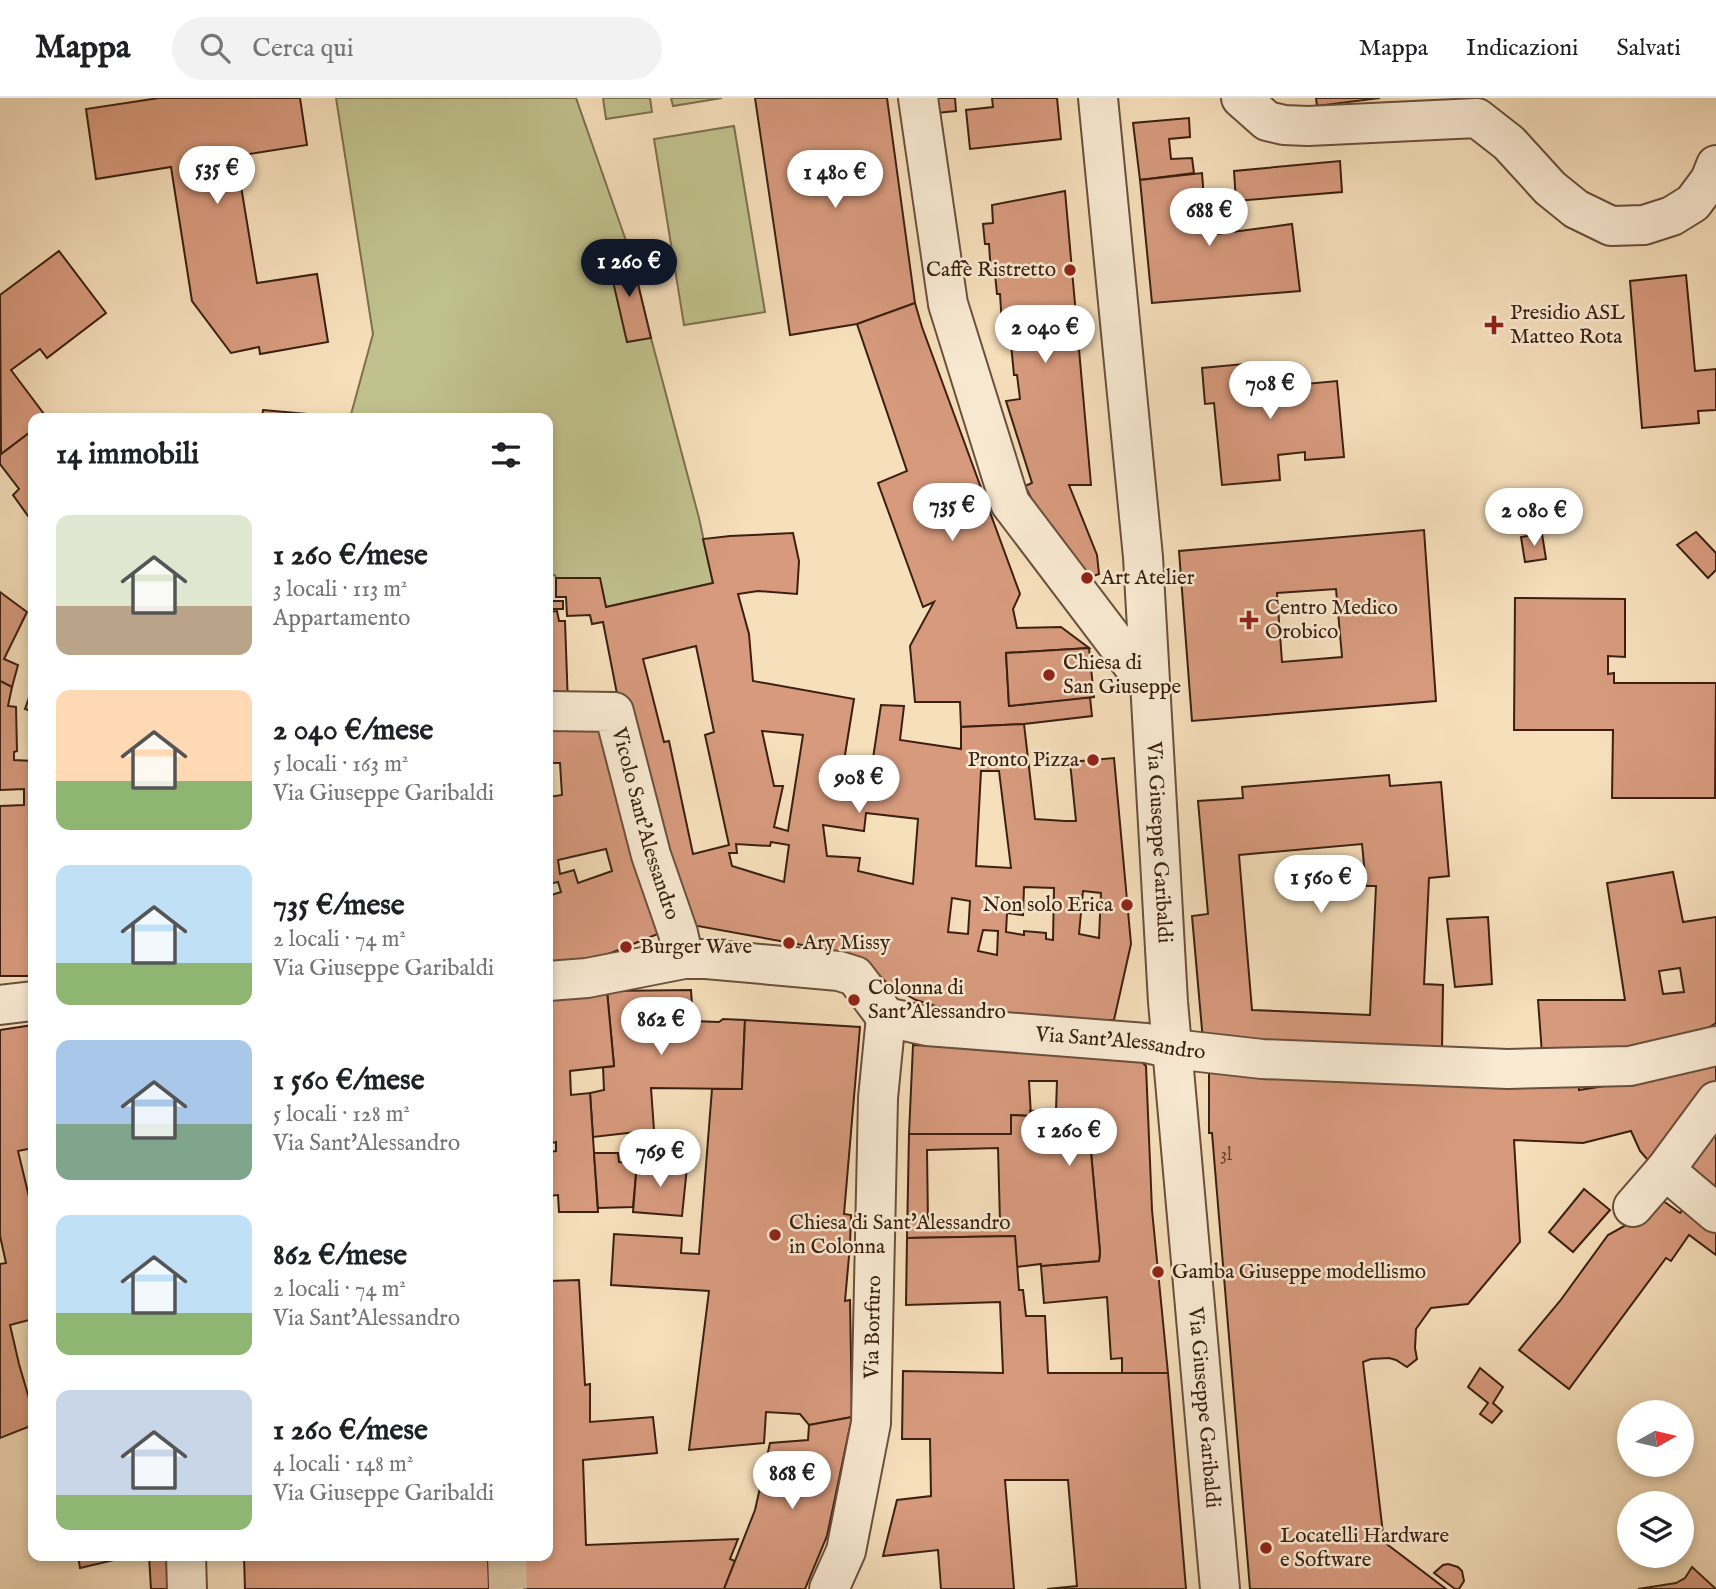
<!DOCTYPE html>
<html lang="it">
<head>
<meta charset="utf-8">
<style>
  :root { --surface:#fff; --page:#f2f2f2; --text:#202124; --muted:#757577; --line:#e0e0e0; --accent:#111827 }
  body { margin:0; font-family:"IM FELL English",serif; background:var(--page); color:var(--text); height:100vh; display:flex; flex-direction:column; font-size:26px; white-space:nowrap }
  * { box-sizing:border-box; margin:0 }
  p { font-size:23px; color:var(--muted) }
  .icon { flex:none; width:38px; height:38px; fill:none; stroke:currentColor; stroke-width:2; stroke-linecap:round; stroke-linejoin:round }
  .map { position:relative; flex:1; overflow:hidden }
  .details { position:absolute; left:28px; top:315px; width:525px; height:1148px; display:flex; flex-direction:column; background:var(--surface); border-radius:14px; box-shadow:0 4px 10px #0003 }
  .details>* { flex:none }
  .needle { width:46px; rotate:82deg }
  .buttons { position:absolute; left:1617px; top:1302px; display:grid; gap:14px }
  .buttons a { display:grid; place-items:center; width:77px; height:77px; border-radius:50%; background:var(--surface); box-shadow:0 4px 10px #0003; font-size:35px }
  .price { position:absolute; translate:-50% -60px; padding:0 16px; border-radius:24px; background:#fff; color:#222; font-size:23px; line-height:46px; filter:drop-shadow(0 2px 4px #0008) }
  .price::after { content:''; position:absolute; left:50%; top:42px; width:21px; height:16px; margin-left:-10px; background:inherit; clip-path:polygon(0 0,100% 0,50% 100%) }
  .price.current { background:var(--accent); color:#fff }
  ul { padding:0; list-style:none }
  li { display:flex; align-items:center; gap:21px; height:175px; padding:0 28px }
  li span { display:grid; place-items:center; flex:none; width:196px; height:140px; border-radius:14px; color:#555 }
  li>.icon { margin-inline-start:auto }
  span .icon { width:84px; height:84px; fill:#fffc; stroke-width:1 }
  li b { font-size:30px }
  h2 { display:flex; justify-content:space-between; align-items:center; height:84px; padding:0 28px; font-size:30px }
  header { display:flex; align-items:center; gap:42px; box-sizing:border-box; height:98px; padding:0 35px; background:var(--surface); border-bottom:2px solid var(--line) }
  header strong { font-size:33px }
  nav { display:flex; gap:38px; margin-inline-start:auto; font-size:24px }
  .search { width:490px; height:63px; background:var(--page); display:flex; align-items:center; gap:18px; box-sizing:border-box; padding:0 24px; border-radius:38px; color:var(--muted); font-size:26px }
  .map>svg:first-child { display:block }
  .green { fill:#c0c18d; stroke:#7e704f; stroke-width:2 }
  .building { fill:#d79a7d; stroke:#3b2011; stroke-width:2; fill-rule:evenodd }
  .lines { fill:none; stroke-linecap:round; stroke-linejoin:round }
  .minor-tunnel { stroke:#d1b999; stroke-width:38; stroke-dasharray:38 19; stroke-linecap:butt }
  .minor-casing { stroke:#6a503c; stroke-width:42 }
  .minor { stroke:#f9ead3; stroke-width:38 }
  .poi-dot { fill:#8f2418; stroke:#f9ead3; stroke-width:2.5 }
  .labels { text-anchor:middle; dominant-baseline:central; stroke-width:5; stroke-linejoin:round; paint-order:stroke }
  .number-label { font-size:18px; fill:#623e2c }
  .poi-label { font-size:21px; fill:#3b2011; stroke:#f9ead3; text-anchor:start }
  .street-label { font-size:21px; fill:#3b2011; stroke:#f9ead3 }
</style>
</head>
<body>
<header>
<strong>Mappa</strong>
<div class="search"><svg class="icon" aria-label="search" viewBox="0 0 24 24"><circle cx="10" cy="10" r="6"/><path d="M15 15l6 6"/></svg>Cerca qui</div>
<nav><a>Mappa</a><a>Indicazioni</a><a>Salvati</a></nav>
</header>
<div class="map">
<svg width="1716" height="1491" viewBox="0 0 1716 1491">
  <rect width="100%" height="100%" fill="#f6dfbb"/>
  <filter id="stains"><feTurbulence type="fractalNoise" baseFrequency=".00286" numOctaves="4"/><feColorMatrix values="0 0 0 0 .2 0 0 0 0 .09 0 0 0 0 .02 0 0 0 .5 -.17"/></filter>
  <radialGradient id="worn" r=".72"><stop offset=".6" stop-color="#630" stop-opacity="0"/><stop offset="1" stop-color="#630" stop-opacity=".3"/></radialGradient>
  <g class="green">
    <polygon points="336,0 576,0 631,157 651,240 699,420 713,485 606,509 599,480 556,480 555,477 548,478 548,320 350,320 373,236"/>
    <polygon points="603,0 650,0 652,14 606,21"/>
    <polygon points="671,0 722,0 673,8"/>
    <polygon points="734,28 765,214 684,227 654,41"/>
  </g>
  <g class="building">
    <polygon points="159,0 300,0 307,47 236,58 257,185 317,176 328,244 260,256 259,249 231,255 192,203 171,69 96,81 86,11"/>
    <polygon points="755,0 887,0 915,205 857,226 790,237"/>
    <polygon points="936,0 955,0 956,13 937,15"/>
    <polygon points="992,0 1057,0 1061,41 970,51 966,12 993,9"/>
    <polygon points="1316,0 1380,0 1317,8"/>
    <polygon points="1189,20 1190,39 1169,41 1171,61 1192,60 1194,75 1140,82 1133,25"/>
    <polygon points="1340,63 1342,94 1236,103 1234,73"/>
    <polygon points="1202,75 1206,127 1217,136 1292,126 1300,193 1152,205 1140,82"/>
    <polygon points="1065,93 1091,387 1069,387 1097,457 1099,476 1073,485 1025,388 1032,385 1006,303 1020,301 1017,277 1014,277 1011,246 1009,247 1007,227 1002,227 1000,196 997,196 995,176 991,176 989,146 985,146 983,126 993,125 992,107"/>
    <polygon points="59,153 106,215 47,260 40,251 11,272 47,320 33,320 33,332 1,356 0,197"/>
    <polygon points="631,157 651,240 627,244 608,162"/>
    <polygon points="1686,177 1695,273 1716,271 1716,312 1698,313 1699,325 1642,330 1630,183"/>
    <polygon points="915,205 922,229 1020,496 1013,511 1017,530 1061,529 1089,550 1006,555 1009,608 1090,599 1092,618 1024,626 961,629 960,604 915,604 910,548 934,504 923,509 878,385 907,373 857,226"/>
    <polygon points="1244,266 1245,275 1276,272 1277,279 1294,278 1295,287 1337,283 1344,359 1305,362 1305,354 1278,357 1280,382 1222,387 1214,305 1205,306 1202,270"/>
    <polygon points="263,312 340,319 340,320 262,320"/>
    <polygon points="33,332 33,425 13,397 19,391 0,366 0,357"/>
    <path d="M 1424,432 L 1436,603 L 1192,623 L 1179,453 ZM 1336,491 L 1342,559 L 1282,564 L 1277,495 Z"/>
    <polygon points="1696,434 1716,455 1716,472 1708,480 1677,447"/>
    <path d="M 793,435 L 799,463 L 797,496 L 758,493 L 738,496 L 749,536 L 753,583 L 854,601 L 844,663 L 872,667 L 881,607 L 904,608 L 900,642 L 961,651 L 961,629 L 1024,626 L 1035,721 L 1065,723 L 1076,723 L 1070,664 L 1114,660 L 1131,846 L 1114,922 L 1037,922 L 942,910 L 916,902 L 889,887 L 867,865 L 841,854 L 681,825 L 619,606 L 603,524 L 592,526 L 590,517 L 567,518 L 566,499 L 556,499 L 556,480 L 600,480 L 606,509 L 713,485 L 703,441 L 730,438 ZM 696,548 L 714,634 L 705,637 L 729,747 L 693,756 L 669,643 L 664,644 L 643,561 ZM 762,633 L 803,637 L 788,733 L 774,729 L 783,688 L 774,688 ZM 981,673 L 999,673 L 1011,770 L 976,768 ZM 866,715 L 918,721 L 913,786 L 858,773 L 860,760 L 827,758 L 823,727 L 864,733 ZM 771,744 L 789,747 L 784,784 L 732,768 L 729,755 L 737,755 L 736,746 L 770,748 ZM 1024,789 L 1054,790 L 1053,842 L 1046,841 L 1046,835 L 1024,833 L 1024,837 L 1006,834 L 1007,815 L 1023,817 ZM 1083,793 L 1101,795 L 1099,840 L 1079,836 ZM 952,800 L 970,803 L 968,836 L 948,834 ZM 983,832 L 998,833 L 997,857 L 978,853 Z"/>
    <polygon points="1542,436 1546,461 1525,464 1521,439"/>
    <polygon points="548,478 552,478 552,503 563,503 563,511 548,511"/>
    <polygon points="0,494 27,514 4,561 18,567 12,589 0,583"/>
    <polygon points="1515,500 1625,501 1625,559 1608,558 1608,576 1614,575 1614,585 1716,585 1715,700 1612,700 1613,632 1514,632"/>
    <polygon points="557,513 559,523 565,523 568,607 548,607 548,514"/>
    <polygon points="1089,550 1094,599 1009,608 1006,555"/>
    <polygon points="0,583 12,589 8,608 16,609 17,653 14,654 14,662 33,663 33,878 0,878 0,708 24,707 24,691 0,692"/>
    <polygon points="33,588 33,614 25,611"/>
    <path d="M 596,620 L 670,831 L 611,855 L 582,863 L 548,868 L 548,798 L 561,794 L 558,784 L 548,786 L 548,699 L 562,697 L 560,665 L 548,665 L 548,621 ZM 606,751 L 612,773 L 578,785 L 574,772 L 560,776 L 558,762 Z"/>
    <path d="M 1389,677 L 1390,688 L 1441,684 L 1449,778 L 1429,780 L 1424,886 L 1443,887 L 1442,952 L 1203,943 L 1192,818 L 1208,816 L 1198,703 L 1243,700 L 1242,689 ZM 1362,746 L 1366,788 L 1376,788 L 1370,917 L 1252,912 L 1239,757 Z"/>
    <path d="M 1673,774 L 1683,824 L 1716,819 L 1716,925 L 1708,930 L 1628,950 L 1542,956 L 1538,902 L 1625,902 L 1607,785 ZM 1680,870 L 1684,894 L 1663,896 L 1659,873 Z"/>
    <polygon points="1488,819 1492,886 1455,889 1447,821"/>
    <polygon points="691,892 693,923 719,924 723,921 745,922 742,991 651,990 654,1032 593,1039 590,995 604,992 603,969 614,968 607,893"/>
    <polygon points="607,893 614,968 570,973 571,997 590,995 598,1114 559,1114 558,1097 548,1098 548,1054 556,1053 556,1044 548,1046 548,992 552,992 550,966 548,967 548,897"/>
    <polygon points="745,922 860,929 844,1116 851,1117 850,1147 845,1203 850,1202 852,1319 809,1327 800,1316 766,1314 764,1345 689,1352 709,1193 611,1187 614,1136 682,1140 681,1155 699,1156 712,991 742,991"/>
    <polygon points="33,927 33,1050 18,1053 31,1107 33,1107 33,1221 10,1227 19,1266 33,1314 33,1327 0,1340 0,1166 6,1165 0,1138 0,932"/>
    <polygon points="913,947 1080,954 1139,961 1146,968 1152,1112 1168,1275 1122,1275 1122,1260 1111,1261 1107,1199 1044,1205 1041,1168 1099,1163 1100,1154 1090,1043 1084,1042 1082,1012 1056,1012 1057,983 1029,983 1031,1018 1011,1017 1011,1036 909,1036"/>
    <polygon points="1716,960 1716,986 1653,1068 1640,1053 1631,1033 1583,1045 1514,1042 1520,1144 1468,1206 1431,1210 1416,1231 1415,1250 1417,1261 1407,1269 1396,1262 1389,1260 1371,1261 1363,1264 1384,1444 1446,1491 1250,1491 1212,1035 1209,1035 1209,972 1579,987 1579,992 1655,980"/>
    <path d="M 1056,1012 L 1082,1012 L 1084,1042 L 1090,1043 L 1100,1154 L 1099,1163 L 1041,1168 L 1041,1166 L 1016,1169 L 1015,1138 L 907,1140 L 909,1036 L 1011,1036 L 1011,1017 L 1031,1018 L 1030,1013 ZM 998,1050 L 1000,1124 L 928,1125 L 927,1052 Z"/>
    <polygon points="1716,1015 1716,1103 1681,1075"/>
    <polygon points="594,1055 618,1055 619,1064 637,1065 633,1109 598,1110"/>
    <polygon points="637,1065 687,1069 682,1118 633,1114"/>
    <polygon points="1584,1091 1610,1112 1573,1154 1549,1134"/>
    <polygon points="1652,1095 1680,1115 1687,1107 1716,1131 1716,1157 1689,1137 1671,1163 1666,1160 1569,1291 1519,1252 1560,1203 1608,1137 1628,1126"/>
    <polygon points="1015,1138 1019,1192 1023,1192 1026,1218 1045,1218 1048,1275 1168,1275 1186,1491 1047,1491 1077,1488 1068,1382 1005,1382 1014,1491 941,1491 938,1452 883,1458 897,1402 931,1398 930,1341 902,1341 903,1273 1003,1275 1000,1204 906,1207 907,1140"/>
    <polygon points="579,1182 585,1287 590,1286 590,1324 653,1319 657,1355 583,1362 586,1447 738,1441 730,1461 735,1463 724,1491 524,1491 523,1458 548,1458 548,1183"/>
    <polygon points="1480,1270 1503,1289 1493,1305 1502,1313 1492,1325 1480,1316 1488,1305 1468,1289"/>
    <polygon points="852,1319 827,1438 805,1491 724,1491 755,1412 770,1345 808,1342 809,1327"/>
    <polygon points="78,1458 131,1458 80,1470"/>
    <polygon points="149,1458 172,1458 173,1491 151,1491"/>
    <polygon points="244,1458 488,1458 489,1491 245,1491"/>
    <polygon points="1448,1466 1458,1469 1462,1473 1464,1483 1459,1491 1455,1491 1434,1475 1443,1467"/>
    <polygon points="1692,1469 1716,1491 1638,1491 1676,1485 1685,1480"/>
  </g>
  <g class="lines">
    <polyline class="minor-tunnel" points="507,1458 508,1491"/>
    <g class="minor-casing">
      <g id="minor">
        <polyline points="918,0 948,206 1010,405 1151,591"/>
        <path id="s1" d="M 1098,0 L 1143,459 L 1168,904 L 1220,1491"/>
        <polyline points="1241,0 1267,23 1284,27 1308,28 1477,20 1509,45 1550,90 1576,111 1611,128 1644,127 1672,118 1693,105 1710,82 1716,67"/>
        <path id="s2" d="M 548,613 L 614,614 L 651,757 L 678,835 L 684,861"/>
        <path id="s3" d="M 548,883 L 587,880 L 684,861 L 706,861 L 839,873 L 855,878 L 886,919 L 927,928 L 1146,945 L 1173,951 L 1262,961 L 1508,971 L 1630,968 L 1716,948"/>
        <polyline points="0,907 33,903"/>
        <polyline points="1665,1072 1716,1115"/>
        <polyline points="1633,1109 1665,1072 1716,1003"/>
        <polyline points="186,1458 187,1491"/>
        <path id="s4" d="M 829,1491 L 846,1453 L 871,1325 L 878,1000 L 886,919"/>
      </g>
    </g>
    <use href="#minor" class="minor"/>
  </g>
  <g class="poi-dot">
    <circle cx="1070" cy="172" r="7"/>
    <path d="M1490.5 216.5h7v7h7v7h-7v7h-7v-7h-7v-7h7z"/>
    <circle cx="1087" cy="480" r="7"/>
    <path d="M1245.5 511.5h7v7h7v7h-7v7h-7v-7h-7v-7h7z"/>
    <circle cx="1049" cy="577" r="7"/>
    <circle cx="1093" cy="662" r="7"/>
    <circle cx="1127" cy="807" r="7"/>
    <circle cx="789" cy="845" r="7"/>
    <circle cx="626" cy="849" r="7"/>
    <circle cx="854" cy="902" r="7"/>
    <circle cx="775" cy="1137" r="7"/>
    <circle cx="1158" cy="1174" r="7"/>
    <circle cx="1266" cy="1450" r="7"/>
  </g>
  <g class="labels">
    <g class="number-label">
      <text x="1226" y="1057">3l</text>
    </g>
    <g class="poi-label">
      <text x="1056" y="172" text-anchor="end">Caffè Ristretto</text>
      <text x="1510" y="215">Presidio ASL<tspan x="1510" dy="24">Matteo Rota</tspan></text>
      <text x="1101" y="480">Art Atelier</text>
      <text x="1265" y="510">Centro Medico<tspan x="1265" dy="24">Orobico</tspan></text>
      <text x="1063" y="565">Chiesa di<tspan x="1063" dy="24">San Giuseppe</tspan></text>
      <text x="1079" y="662" text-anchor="end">Pronto Pizza</text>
      <text x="1113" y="807" text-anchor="end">Non solo Erica</text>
      <text x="803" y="845">Ary Missy</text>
      <text x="640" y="849">Burger Wave</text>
      <text x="868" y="890">Colonna di<tspan x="868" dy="24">Sant'Alessandro</tspan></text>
      <text x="789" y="1125">Chiesa di Sant'Alessandro<tspan x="789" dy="24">in Colonna</tspan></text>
      <text x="1172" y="1174">Gamba Giuseppe modellismo</text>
      <text x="1280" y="1438">Locatelli Hardware<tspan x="1280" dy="24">e Software</tspan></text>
    </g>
    <g class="street-label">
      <text stroke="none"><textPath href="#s2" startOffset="182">Vicolo Sant'Alessandro</textPath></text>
      <text stroke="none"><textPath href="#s1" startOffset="747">Via Giuseppe Garibaldi</textPath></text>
      <text stroke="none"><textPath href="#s3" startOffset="598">Via Sant'Alessandro</textPath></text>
      <text stroke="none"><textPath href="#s4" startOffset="268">Via Borfuro</textPath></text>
      <text stroke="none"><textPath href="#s1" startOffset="1314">Via Giuseppe Garibaldi</textPath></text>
    </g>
  </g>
  <rect width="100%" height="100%" filter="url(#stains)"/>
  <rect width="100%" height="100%" fill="url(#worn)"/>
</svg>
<div class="buttons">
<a><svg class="needle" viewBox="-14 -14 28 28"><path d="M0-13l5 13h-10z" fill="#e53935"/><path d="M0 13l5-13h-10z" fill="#757577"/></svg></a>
<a><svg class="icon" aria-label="layers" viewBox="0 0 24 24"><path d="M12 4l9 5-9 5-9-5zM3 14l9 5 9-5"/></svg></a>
</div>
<b class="price" style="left:217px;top:108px">535 €</b>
<b class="price" style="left:835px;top:112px">1 480 €</b>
<b class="price" style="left:1209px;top:150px">688 €</b>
<b class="price current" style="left:629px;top:201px">1 260 €</b>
<b class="price" style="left:1045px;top:267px">2 040 €</b>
<b class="price" style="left:1270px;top:323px">708 €</b>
<b class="price" style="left:952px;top:445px">735 €</b>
<b class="price" style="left:1534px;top:450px">2 080 €</b>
<b class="price" style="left:859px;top:717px">908 €</b>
<b class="price" style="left:1321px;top:817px">1 560 €</b>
<b class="price" style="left:661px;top:959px">862 €</b>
<b class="price" style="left:1069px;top:1070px">1 260 €</b>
<b class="price" style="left:660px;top:1091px">769 €</b>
<b class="price" style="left:792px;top:1413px">868 €</b>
<section class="details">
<h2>14 immobili<svg class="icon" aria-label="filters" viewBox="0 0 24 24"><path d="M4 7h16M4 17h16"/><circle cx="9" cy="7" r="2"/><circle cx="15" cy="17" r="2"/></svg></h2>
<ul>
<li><span style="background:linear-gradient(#dfe7d0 65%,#b9a48a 0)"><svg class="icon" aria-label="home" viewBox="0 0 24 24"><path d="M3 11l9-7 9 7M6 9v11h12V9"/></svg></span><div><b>1 260 €/mese</b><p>3 locali · 113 m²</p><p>Appartamento</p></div></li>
<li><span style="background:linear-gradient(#ffd9b3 65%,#8fb573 0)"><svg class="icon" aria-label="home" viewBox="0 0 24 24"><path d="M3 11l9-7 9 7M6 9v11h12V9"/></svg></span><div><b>2 040 €/mese</b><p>5 locali · 163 m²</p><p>Via Giuseppe Garibaldi</p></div></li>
<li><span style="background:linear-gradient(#bfe0f5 70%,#8fb573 0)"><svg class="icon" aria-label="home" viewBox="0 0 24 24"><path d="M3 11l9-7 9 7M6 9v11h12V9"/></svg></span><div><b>735 €/mese</b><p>2 locali · 74 m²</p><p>Via Giuseppe Garibaldi</p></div></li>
<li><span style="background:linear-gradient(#a9c7e8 60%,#7fa58c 0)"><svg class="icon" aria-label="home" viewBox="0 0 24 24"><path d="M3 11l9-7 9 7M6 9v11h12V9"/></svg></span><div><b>1 560 €/mese</b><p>5 locali · 128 m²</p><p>Via Sant'Alessandro</p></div></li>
<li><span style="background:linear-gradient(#bfe0f5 70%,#8fb573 0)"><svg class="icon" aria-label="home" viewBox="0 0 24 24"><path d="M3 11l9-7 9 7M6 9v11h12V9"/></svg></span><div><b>862 €/mese</b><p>2 locali · 74 m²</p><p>Via Sant'Alessandro</p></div></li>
<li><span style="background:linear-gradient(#c9d6e8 75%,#8fb573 0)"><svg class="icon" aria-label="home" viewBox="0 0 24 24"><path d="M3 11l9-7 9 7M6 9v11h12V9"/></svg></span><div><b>1 260 €/mese</b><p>4 locali · 148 m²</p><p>Via Giuseppe Garibaldi</p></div></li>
</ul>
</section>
</div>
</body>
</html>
